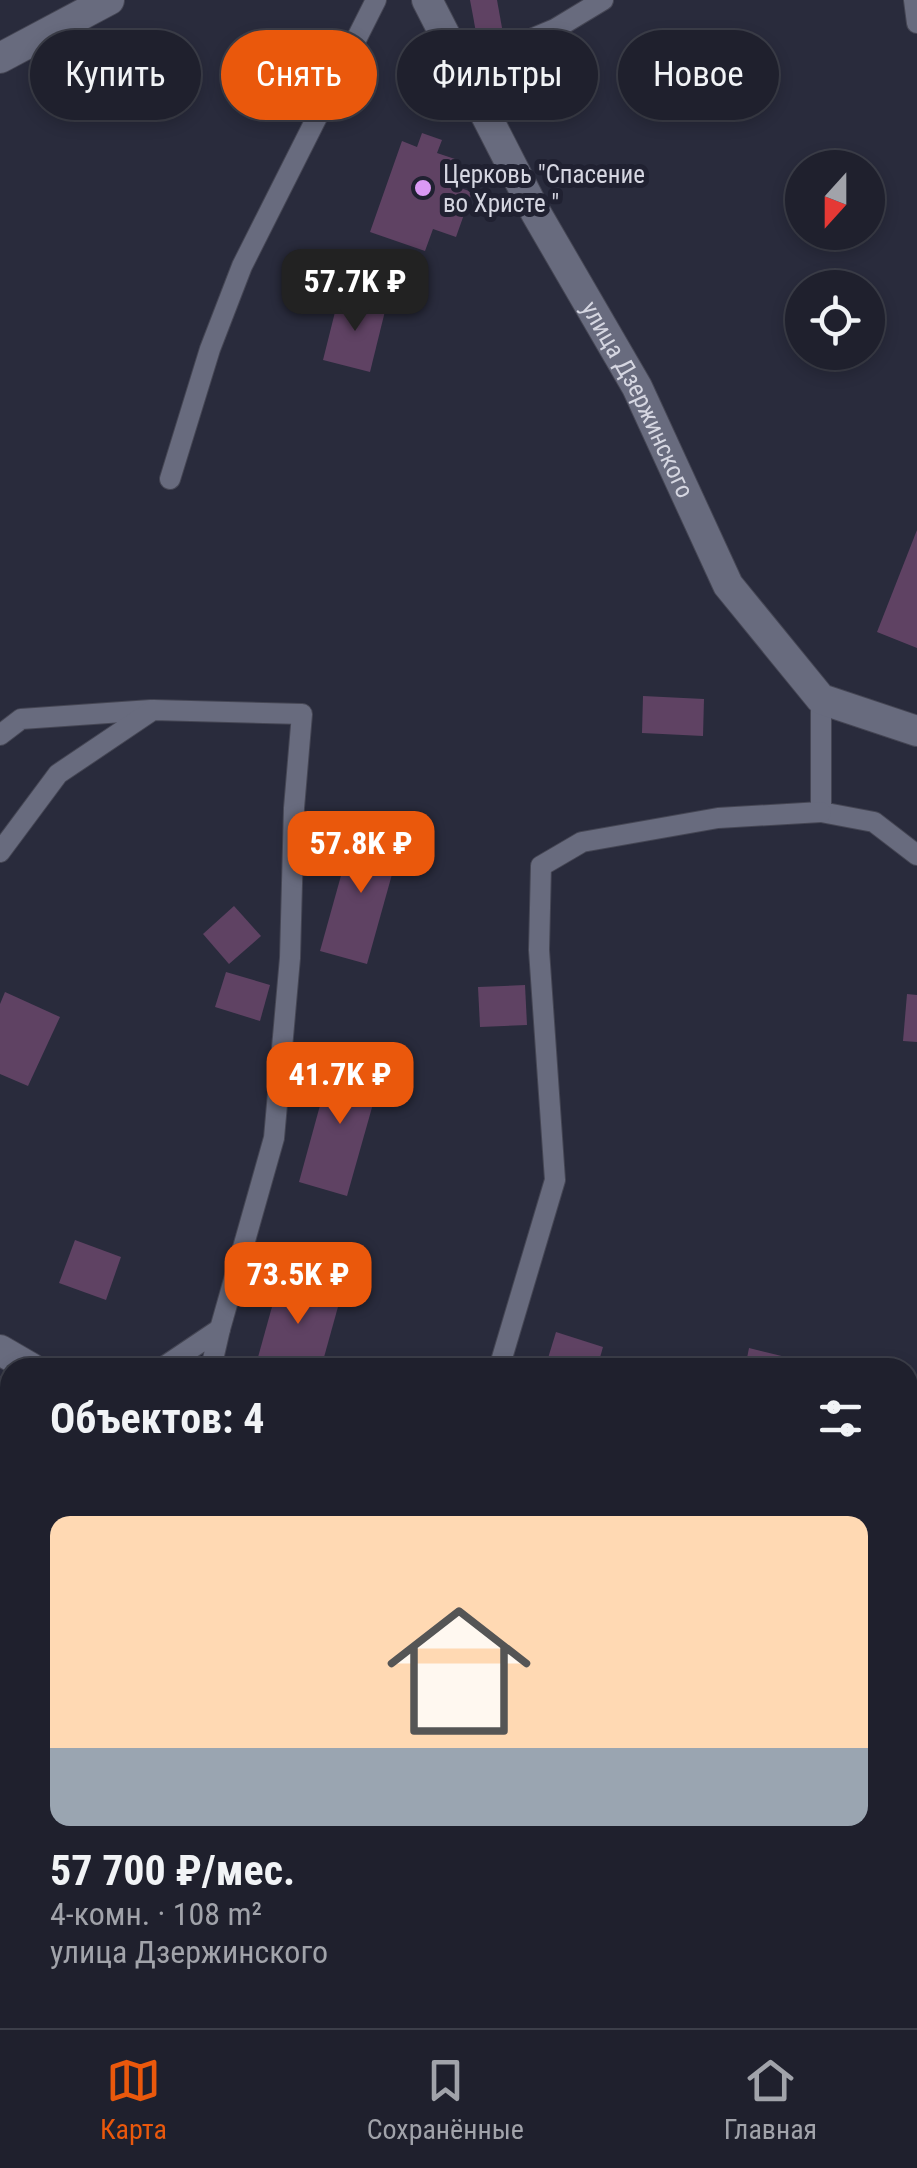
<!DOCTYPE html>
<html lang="ru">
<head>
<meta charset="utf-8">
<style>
  :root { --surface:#1f202d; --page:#2c2d39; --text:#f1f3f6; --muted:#a1a3aa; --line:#3c3e49; --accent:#ea580c }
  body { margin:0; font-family:"Roboto Condensed",sans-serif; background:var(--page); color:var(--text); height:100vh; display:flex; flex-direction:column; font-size:38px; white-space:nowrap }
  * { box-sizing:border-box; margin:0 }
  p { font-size:32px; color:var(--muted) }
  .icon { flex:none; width:55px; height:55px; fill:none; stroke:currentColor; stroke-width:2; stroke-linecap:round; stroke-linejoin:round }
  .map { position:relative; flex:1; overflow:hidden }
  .panel { position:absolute; left:0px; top:1358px; width:918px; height:672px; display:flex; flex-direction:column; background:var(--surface); border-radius:30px 30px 0 0; box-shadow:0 5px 15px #0003,0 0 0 2px var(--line) }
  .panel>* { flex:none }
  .banner { position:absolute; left:30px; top:30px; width:858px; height:90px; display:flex; gap:20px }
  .needle { width:65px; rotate:201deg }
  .buttons { position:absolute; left:785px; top:150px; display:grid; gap:20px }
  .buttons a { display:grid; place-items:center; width:100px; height:100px; border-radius:50%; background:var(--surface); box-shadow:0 5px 15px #0003,0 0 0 2px var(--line); font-size:50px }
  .price { position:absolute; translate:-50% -85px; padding:0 22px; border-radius:20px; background:var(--accent); color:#fff; font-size:32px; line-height:65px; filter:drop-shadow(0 2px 5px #0008) }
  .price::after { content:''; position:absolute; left:50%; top:60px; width:30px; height:22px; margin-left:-15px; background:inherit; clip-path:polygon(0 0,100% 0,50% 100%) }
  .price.on { background:#222; color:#fff }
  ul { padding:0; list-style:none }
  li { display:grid; align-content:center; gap:20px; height:530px; padding:0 50px }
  li span { display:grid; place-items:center; height:310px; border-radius:20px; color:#555 }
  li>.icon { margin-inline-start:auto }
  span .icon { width:180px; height:180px; fill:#fffc; stroke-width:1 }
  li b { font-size:42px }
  h2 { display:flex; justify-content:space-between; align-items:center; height:120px; padding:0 50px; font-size:42px }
  .tag { padding:0 35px; border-radius:45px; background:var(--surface); box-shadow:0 5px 15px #0003,0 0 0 2px var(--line); font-size:35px; line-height:90px }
  .tag.on { background:var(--accent); color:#fff }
  .tab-bar { display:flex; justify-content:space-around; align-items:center; height:140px; border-top:2px solid var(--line); background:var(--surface); font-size:28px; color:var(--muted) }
  .tab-bar a { display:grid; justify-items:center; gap:5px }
  .tab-bar .on { color:var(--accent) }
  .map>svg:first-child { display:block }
  .building { fill:#5f4263 }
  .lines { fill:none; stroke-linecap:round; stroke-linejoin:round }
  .service-casing { stroke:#454654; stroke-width:22 }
  .minor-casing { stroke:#454654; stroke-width:32 }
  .tertiary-casing { stroke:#454654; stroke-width:32 }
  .service { stroke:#686b7e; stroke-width:20 }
  .minor { stroke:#686b7e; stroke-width:30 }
  .tertiary { stroke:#686b7e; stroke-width:30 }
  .poi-dot { fill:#db99f5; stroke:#202131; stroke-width:4 }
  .labels { text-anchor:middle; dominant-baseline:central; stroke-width:10; stroke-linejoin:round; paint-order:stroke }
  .poi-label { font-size:25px; fill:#d5d6e1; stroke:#202131; text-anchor:start }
  .street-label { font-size:25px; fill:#d5d6e1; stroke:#202131 }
</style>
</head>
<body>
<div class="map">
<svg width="917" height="2028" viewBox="0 0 917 2028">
  <rect width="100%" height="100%" fill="#292b3c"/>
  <g class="building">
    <polygon points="470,0 497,0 504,39 478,43"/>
    <polygon points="422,133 442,140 437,153 458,160 449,184 472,192 456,237 433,229 425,251 370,232 402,141 417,147"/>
    <polygon points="339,296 386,307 370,372 323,360"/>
    <polygon points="917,530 917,648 877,632"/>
    <polygon points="643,696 704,699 703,736 642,733"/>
    <polygon points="354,829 401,842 367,964 320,951"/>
    <polygon points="234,906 261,936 229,964 203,934"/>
    <polygon points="226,972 270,985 260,1021 215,1007"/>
    <polygon points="525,985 527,1025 480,1027 478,987"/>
    <polygon points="5,992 60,1017 28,1086 0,1074 0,1004"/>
    <polygon points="907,994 917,995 917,1042 903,1041"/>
    <polygon points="333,1058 382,1072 347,1196 299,1182"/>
    <polygon points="75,1240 121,1257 106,1300 59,1283"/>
    <polygon points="280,1278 341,1296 321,1368 255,1368"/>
    <polygon points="556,1332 603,1347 597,1368 545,1368"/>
    <polygon points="749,1348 794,1359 792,1368 745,1368"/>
    <polygon points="0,1376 10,1377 10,1404 0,1403"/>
    <polygon points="10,1510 10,1573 0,1576 0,1514"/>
  </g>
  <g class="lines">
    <g class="service-casing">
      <g id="service">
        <polyline points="914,0 917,23"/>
        <polyline points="462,68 555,29 603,0"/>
        <polyline points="170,479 210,349 242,266 376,0"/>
        <polyline points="821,699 821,812 874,822 917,855"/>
        <polyline points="0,735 21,719 151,710"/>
        <polyline points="0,852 58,774 153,710 302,714 294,808 290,958 274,1138 220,1329"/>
        <polyline points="162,1368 220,1329 211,1368"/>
        <polyline points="499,1368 555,1180 539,950 541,866 582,842 718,818 821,812"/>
        <polyline points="908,1536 917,1515"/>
        <polyline points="0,1862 10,1871"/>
        <polyline points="110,2020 115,2028"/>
        <polyline points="457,2020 463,2028"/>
      </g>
    </g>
    <g class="minor-casing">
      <g id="minor">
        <path id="s1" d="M 427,0 L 536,213 L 637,387 L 728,585 L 821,699 L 917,731"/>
        <polyline points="0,1350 31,1368"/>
        <polyline points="797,2020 798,2028"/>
      </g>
    </g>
    <g class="tertiary-casing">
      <polyline id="tertiary" points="0,58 109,0"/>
    </g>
    <use href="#service" class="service"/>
    <use href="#minor" class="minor"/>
    <use href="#tertiary" class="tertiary"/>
  </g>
  <circle class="poi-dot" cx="423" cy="188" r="10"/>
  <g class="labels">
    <g class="poi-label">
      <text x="443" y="174">Церковь "Спасение<tspan x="443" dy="29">во Христе "</tspan></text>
    </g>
    <g class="street-label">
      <text stroke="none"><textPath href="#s1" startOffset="452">улица Дзержинского</textPath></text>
    </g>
  </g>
</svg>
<div class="buttons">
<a><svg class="needle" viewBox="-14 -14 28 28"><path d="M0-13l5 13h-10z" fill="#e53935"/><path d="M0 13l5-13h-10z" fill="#a1a3aa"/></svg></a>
<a><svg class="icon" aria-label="locate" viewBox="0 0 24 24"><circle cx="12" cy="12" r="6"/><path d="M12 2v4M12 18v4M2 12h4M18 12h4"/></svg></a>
</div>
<b class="price on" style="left:355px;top:334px">57.7K ₽</b>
<b class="price" style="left:361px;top:896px">57.8K ₽</b>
<b class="price" style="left:340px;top:1127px">41.7K ₽</b>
<b class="price" style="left:298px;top:1327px">73.5K ₽</b>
<div class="banner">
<a class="tag">Купить</a>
<a class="tag on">Снять</a>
<a class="tag">Фильтры</a>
<a class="tag">Новое</a>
</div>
<section class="panel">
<h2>Объектов: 4<svg class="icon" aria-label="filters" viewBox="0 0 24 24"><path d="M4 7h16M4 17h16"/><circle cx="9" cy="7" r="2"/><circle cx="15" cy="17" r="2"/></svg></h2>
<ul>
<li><span style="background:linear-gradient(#ffd9b3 75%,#9aa5b1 0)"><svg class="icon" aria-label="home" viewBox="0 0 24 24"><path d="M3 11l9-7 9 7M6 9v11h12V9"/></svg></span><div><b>57 700 ₽/мес.</b><p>4-комн. · 108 m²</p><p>улица Дзержинского</p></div></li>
</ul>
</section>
</div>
<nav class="tab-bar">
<a class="on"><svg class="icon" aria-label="map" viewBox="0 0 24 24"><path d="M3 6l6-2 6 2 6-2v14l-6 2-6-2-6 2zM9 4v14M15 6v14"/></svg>Карта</a>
<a><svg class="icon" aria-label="saved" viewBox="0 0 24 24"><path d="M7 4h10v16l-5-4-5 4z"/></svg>Сохранённые</a>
<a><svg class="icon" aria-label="home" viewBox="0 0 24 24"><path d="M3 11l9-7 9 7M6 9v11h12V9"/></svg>Главная</a>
</nav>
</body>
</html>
